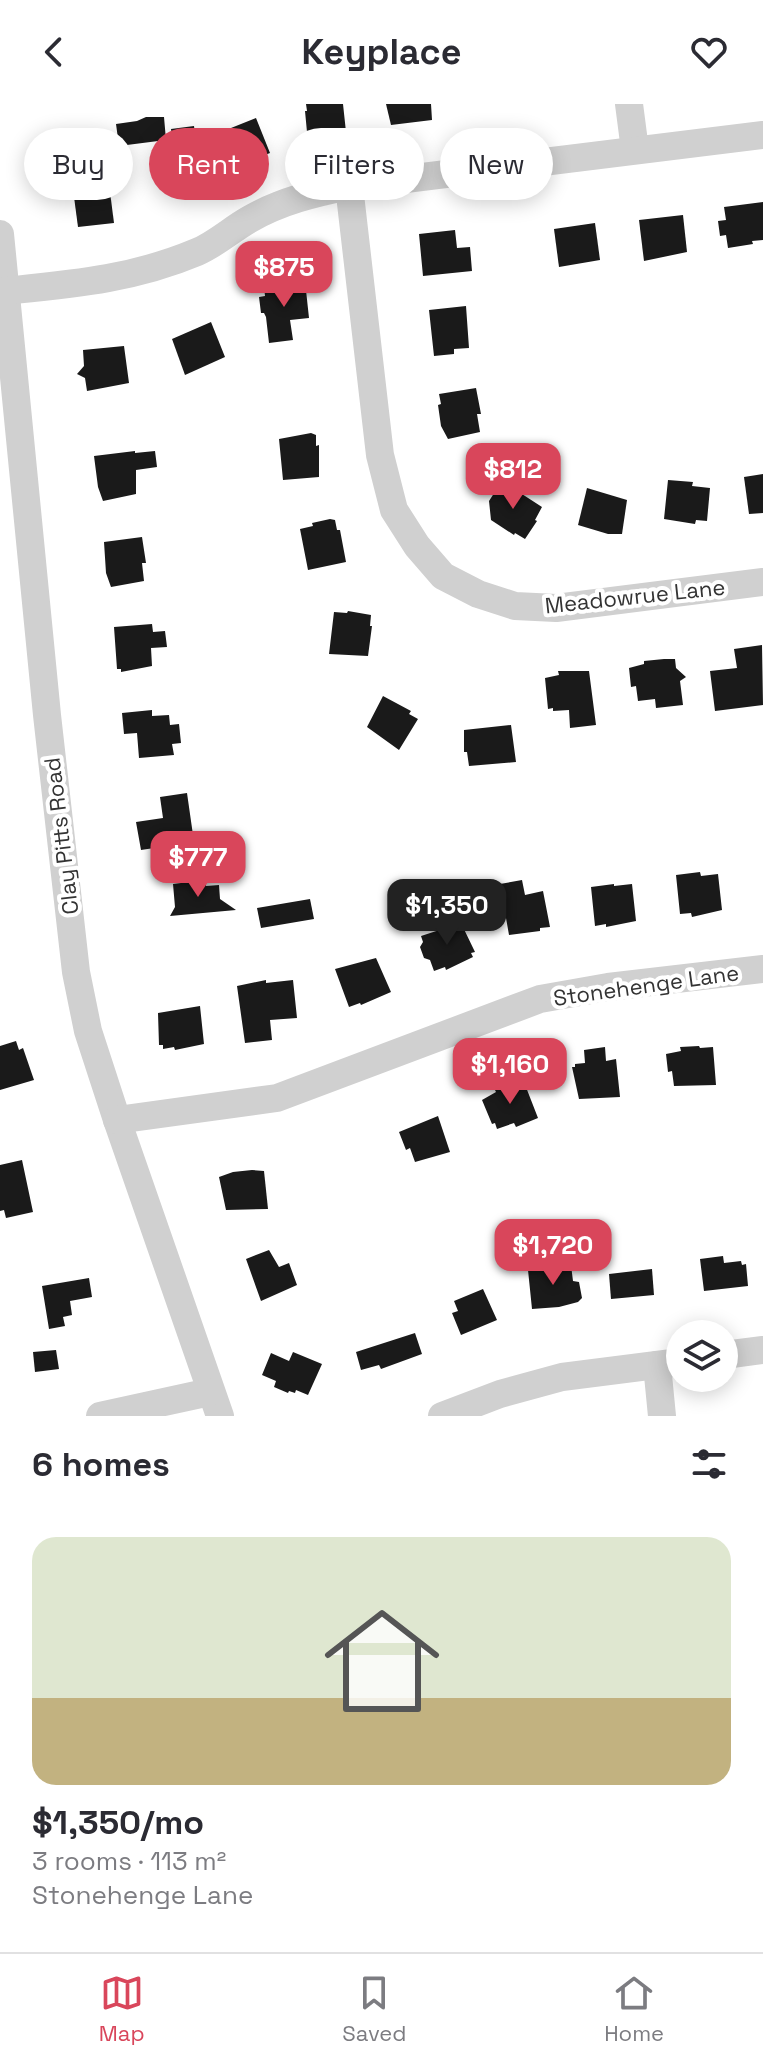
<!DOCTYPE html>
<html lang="en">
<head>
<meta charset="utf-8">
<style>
  :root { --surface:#fff; --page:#f7f7f7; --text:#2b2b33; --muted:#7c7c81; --line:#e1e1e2; --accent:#d9465b }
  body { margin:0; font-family:"Space Grotesk",sans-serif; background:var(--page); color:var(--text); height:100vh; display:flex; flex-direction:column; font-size:30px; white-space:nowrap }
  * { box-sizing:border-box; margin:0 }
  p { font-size:26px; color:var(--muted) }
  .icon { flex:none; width:44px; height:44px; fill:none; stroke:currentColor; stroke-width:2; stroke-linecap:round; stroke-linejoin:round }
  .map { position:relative; height:1312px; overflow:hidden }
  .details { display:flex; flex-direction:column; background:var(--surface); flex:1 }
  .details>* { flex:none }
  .top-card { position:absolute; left:24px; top:24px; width:716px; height:72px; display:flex; gap:16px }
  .tools { position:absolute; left:666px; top:1216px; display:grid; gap:16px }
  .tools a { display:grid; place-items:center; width:72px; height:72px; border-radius:50%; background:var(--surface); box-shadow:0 4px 20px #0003; font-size:40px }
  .price { position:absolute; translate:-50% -68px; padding:0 18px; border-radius:16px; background:var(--accent); color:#fff; font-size:26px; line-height:52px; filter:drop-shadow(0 2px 4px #0008) }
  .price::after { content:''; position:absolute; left:50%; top:48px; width:24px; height:18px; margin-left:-12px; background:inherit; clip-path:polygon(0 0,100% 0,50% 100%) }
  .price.on { background:#222; color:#fff }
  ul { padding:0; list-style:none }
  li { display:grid; align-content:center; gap:16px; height:424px; padding:0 32px }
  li+li { border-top:2px solid var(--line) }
  li span { display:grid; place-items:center; height:248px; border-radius:24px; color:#555 }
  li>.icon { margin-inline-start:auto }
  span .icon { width:144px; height:144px; fill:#fffc; stroke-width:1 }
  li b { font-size:34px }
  h2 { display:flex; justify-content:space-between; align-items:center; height:96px; padding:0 32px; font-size:34px }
  .chip { padding:0 28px; border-radius:36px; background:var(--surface); box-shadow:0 4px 20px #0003; font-size:28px; line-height:72px }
  .chip.on { background:var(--accent); color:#fff }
  header { display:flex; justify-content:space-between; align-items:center; height:104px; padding:0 32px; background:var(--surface); font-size:36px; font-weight:700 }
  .tab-bar { display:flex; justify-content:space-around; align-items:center; height:112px; border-top:2px solid var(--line); background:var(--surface); font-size:22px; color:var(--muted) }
  .tab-bar a { display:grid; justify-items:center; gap:4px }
  .tab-bar .on { color:var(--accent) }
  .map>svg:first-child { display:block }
  .building { fill:#1a1a1a }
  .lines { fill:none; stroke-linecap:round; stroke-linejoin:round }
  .minor { stroke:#d0d0d0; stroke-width:28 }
  .labels { text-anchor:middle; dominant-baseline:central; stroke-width:8; stroke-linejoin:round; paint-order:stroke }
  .street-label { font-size:22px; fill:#333; stroke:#fff }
</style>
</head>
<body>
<header><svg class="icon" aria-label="back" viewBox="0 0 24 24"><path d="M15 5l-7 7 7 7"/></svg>Keyplace<svg class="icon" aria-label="heart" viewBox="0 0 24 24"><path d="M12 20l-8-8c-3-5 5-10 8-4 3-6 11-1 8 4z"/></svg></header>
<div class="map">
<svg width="763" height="1312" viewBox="0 0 763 1312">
  <rect width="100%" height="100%" fill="#fff"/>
  <g class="building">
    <polygon points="306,0 343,0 346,28 311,32 310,27 307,28 305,7 307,7"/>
    <polygon points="386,0 431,0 432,16 391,21"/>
    <polygon points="146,13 164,13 166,36 119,42 116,20 137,17"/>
    <polygon points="256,14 270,49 232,64 230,59 226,61 220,45 177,51 174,49 171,25 194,22 196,38"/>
    <polygon points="110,88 114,119 78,123 74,93"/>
    <polygon points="763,98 763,136 752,137 753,140 728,144 726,131 720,132 718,117 726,116 724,103"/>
    <polygon points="683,111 687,148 644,157 639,116"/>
    <polygon points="595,119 600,156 559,163 554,125"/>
    <polygon points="455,126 457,144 470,143 472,167 423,172 419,130"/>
    <polygon points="305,177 309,214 290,216 293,236 269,239 266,213 264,209 261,209 259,193 265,192 264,182"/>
    <polygon points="466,202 469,244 454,245 454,250 434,252 429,206"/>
    <polygon points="211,218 225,253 185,271 172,235"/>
    <polygon points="124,242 129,279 87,287 85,274 77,270 84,262 83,246"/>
    <polygon points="476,284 481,310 477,310 480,328 448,335 441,322 438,301 441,300 439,290"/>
    <polygon points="311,329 316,331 316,342 319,341 319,373 283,376 279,335"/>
    <polygon points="135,347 135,349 155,347 157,363 136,366 136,390 103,397 98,383 94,352"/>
    <polygon points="763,370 763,409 749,410 744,373"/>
    <polygon points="668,376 693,378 692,382 710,384 707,417 696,416 695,420 664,415"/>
    <polygon points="502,377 542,403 535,416 537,417 525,435 515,429 514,431 491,416 489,397"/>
    <polygon points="587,384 627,396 622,430 608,430 578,421"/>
    <polygon points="330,415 335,416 337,426 340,426 346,458 308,466 300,425 313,422 312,419"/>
    <polygon points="142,433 146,459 142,459 144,477 111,483 106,469 104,438"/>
    <polygon points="348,507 371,511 370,522 372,522 368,552 329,550 334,508 347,509"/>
    <polygon points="152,520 153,528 165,527 167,543 151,544 152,562 121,568 121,565 117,565 114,523"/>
    <polygon points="762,541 763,601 715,607 710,567 737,564 734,545"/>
    <polygon points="664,555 675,555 676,564 686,573 680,577 683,601 656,604 655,595 638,597 636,582 631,583 629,564 644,560 644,557"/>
    <polygon points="558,567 589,567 596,621 570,624 569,606 553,607 553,604 548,605 545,574 559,571"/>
    <polygon points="383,592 411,607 409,610 418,615 399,646 367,623"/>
    <polygon points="152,606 152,612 169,611 170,621 179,620 181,639 172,640 174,651 139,654 137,629 124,630 122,609"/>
    <polygon points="511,621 516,658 469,662 467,648 464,648 464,626"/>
    <polygon points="187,689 194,738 141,746 136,718 163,714 160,693"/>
    <polygon points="700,768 701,772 718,770 722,806 692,813 691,809 680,810 676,771"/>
    <polygon points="205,776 206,782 219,781 220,795 236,806 170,812 175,803 173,780"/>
    <polygon points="522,776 525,791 543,787 550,823 540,824 540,827 509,831 500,780"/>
    <polygon points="614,780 614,782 632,780 636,817 606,823 606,820 595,822 591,783"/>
    <polygon points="310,795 314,815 261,824 257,804"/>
    <polygon points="461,819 475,848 471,849 473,853 446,866 445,863 434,867 430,856 424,854 420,843 423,838 421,832"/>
    <polygon points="376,854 391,888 361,901 360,899 349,903 335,865"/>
    <polygon points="266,876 266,879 293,876 297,914 270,916 272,936 245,939 237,882"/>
    <polygon points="200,902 204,940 175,946 174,943 163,945 163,941 159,941 158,909"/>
    <polygon points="16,937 19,946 23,944 34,976 0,986 0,942"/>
    <polygon points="699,942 700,944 713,943 716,981 674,982 672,967 668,968 666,950 681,947 680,943"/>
    <polygon points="605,943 606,957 616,955 620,993 579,995 572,963 575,963 575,960 585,959 584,946"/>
    <polygon points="511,978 512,982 524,978 538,1014 516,1023 514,1019 497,1025 495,1019 492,1020 482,996 496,988 494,984"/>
    <polygon points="438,1012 450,1048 415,1058 410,1044 406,1046 399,1028"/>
    <polygon points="22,1056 33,1108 6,1114 4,1106 0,1107 0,1061"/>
    <polygon points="252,1066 264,1067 268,1105 226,1106 219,1073 233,1068"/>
    <polygon points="269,1146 279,1163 289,1159 297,1181 261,1197 246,1155"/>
    <polygon points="723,1152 724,1159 741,1157 742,1161 746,1160 748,1182 704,1187 700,1155"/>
    <polygon points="571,1161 573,1177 579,1178 582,1194 578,1198 559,1203 532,1205 528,1166"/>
    <polygon points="652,1165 654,1191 611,1195 609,1170"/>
    <polygon points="89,1174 92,1193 70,1197 72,1211 63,1213 65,1222 49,1225 42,1182"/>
    <polygon points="483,1185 497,1216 461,1231 452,1209 458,1207 454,1197"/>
    <polygon points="415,1229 422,1250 381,1265 379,1261 361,1266 356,1248"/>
    <polygon points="56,1246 59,1265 35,1268 33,1248"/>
    <polygon points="293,1248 322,1260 308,1291 296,1286 295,1289 289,1287 288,1289 274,1283 276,1277 262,1271 271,1249 289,1257"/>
  </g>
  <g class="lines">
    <g class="minor">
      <polyline points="629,0 635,46"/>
      <polyline points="349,82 380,351 394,406 417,442 443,472 478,490 515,502 556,504 763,478"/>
      <polyline points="0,130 47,611 76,868 88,927 117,1016 220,1312"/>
      <path d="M 5,187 C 73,180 133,175 197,148 C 216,140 232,125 250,115 C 281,97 315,89 349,82 L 763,31"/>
      <polyline points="117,1016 277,994 540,895 608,883 763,865"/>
      <polyline points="724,1251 763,1246"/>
      <polyline points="657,1261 662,1312"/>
      <polyline points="100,1312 210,1288"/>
      <polyline points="442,1312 500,1290 562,1273 680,1258"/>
    </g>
  </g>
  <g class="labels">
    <g class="street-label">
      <text transform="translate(635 492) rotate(-6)">Meadowrue Lane</text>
      <text transform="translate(61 732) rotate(-97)">Clay Pitts Road</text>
      <text transform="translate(646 881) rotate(-8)">Stonehenge Lane</text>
    </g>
  </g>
</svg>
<div class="tools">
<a><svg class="icon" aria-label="layers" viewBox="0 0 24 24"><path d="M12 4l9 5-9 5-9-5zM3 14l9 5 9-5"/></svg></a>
</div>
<b class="price" style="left:284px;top:205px">$875</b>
<b class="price" style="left:513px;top:407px">$812</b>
<b class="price" style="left:198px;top:795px">$777</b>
<b class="price on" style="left:447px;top:843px">$1,350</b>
<b class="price" style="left:510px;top:1002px">$1,160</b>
<b class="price" style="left:553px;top:1183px">$1,720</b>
<div class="top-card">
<a class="chip">Buy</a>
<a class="chip on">Rent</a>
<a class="chip">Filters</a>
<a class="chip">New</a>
</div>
</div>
<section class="details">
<h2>6 homes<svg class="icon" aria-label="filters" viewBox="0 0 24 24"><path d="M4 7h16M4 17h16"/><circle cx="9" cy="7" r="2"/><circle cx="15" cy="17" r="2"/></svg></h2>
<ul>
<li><span style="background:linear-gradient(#dfe7d0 65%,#c2b280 0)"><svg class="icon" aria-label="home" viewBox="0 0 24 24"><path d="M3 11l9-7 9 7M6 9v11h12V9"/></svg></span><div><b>$1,350/mo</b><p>3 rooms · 113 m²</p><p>Stonehenge Lane</p></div></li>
</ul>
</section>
<nav class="tab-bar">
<a class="on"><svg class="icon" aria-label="map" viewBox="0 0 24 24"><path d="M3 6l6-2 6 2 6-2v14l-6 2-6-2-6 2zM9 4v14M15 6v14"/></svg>Map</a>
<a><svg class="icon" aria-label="saved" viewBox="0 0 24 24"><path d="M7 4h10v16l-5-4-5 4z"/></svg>Saved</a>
<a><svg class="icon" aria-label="home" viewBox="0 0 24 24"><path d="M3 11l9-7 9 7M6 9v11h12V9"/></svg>Home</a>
</nav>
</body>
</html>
